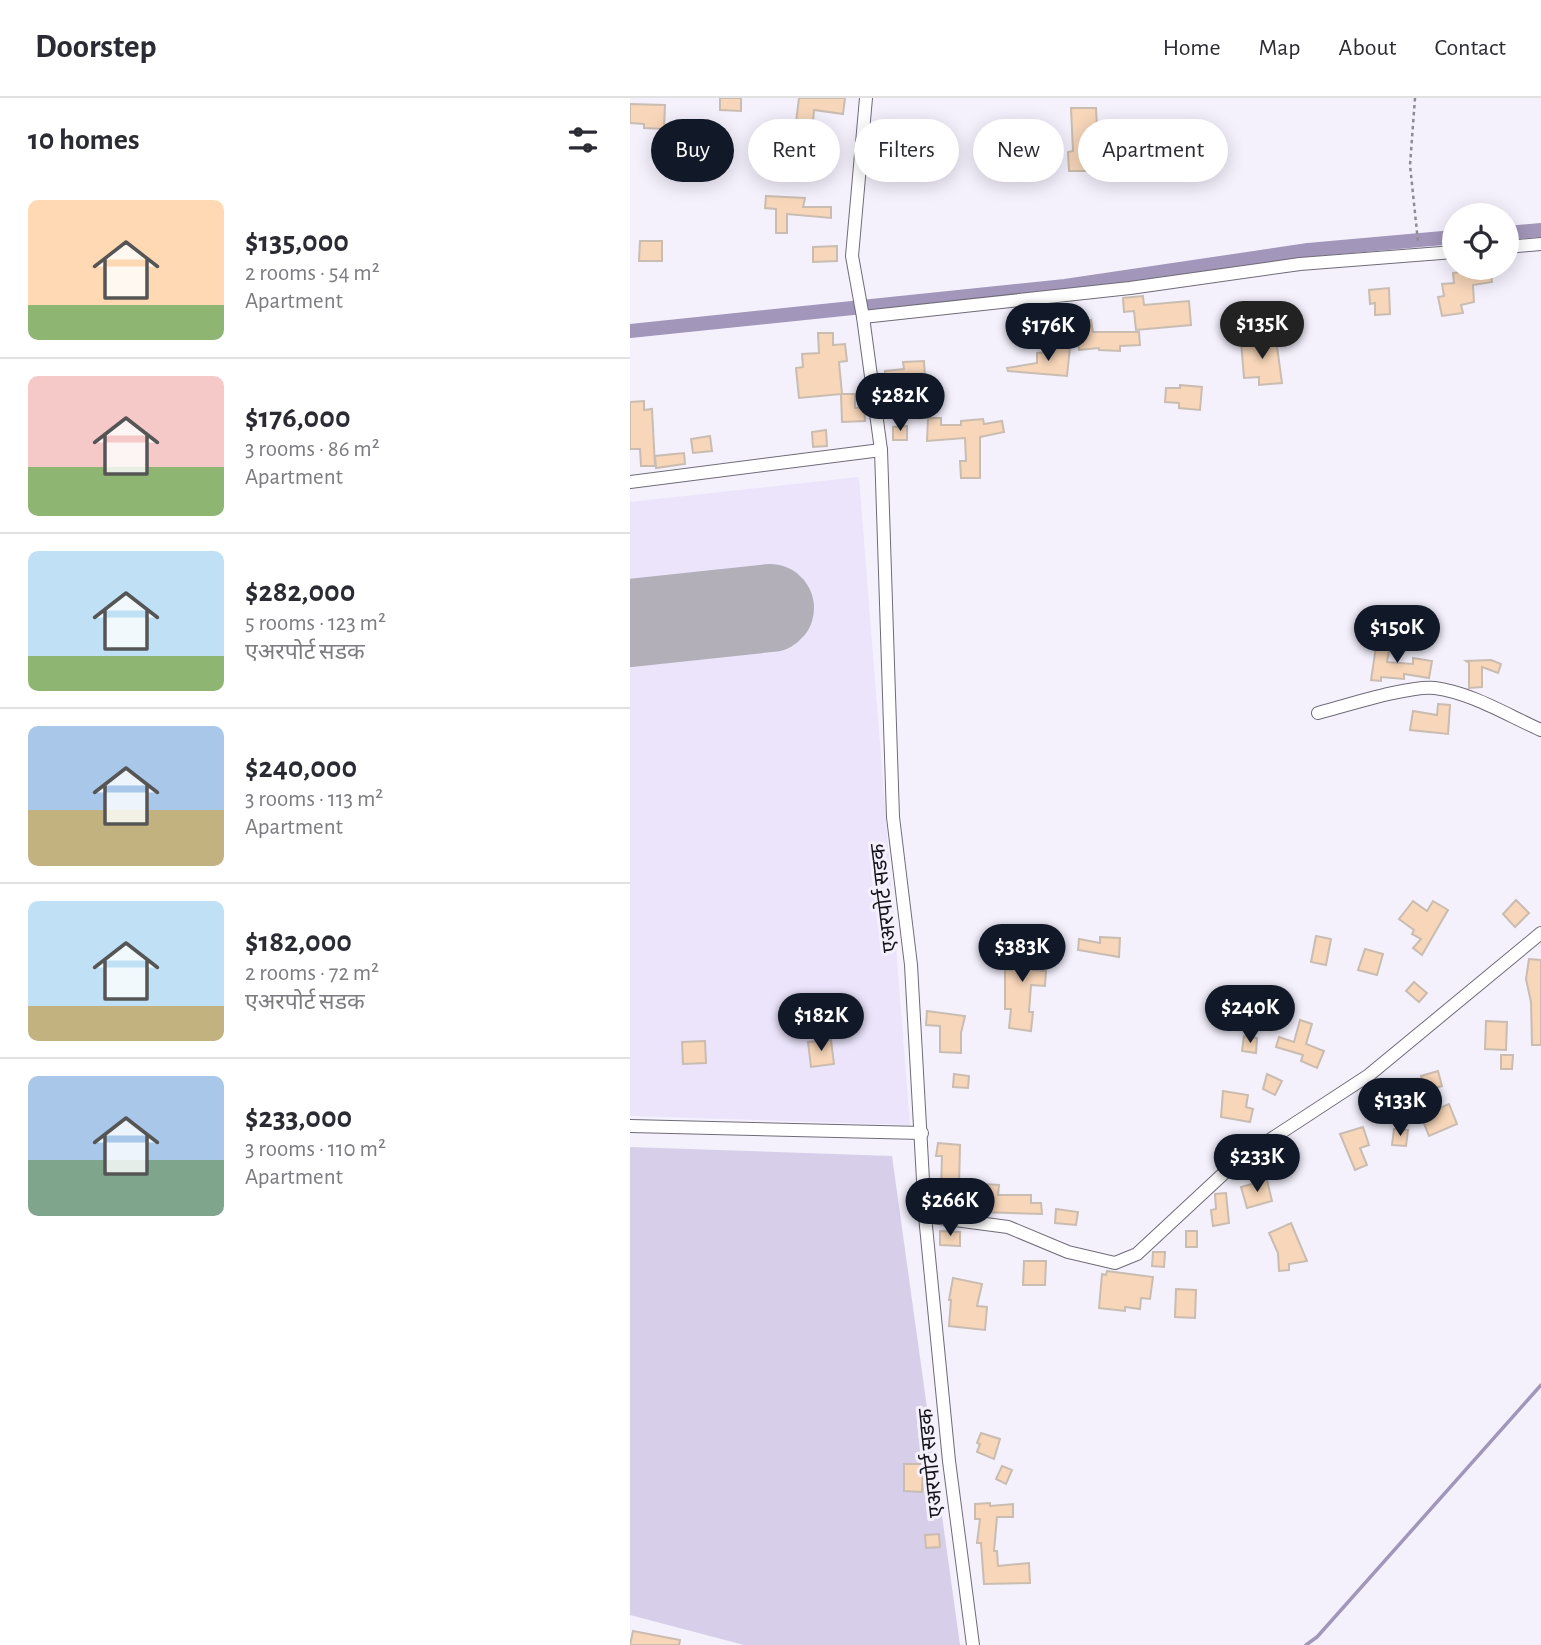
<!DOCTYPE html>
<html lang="en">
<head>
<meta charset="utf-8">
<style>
  :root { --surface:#fff; --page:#f7f7f7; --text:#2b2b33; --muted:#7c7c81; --line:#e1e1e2; --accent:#111827 }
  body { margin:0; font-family:"Alegreya Sans","Noto Sans Devanagari",sans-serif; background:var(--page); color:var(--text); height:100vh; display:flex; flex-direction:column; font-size:26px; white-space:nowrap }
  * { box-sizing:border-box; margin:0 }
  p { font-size:23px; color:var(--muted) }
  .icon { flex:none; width:38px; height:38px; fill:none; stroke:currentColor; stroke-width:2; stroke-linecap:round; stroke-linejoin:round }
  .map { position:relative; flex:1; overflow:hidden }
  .details { display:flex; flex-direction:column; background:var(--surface); width:630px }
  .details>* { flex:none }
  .banner { position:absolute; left:21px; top:21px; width:665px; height:63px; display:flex; gap:14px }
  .fabs { position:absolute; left:812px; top:105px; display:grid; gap:14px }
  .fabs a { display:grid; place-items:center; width:77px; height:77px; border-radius:50%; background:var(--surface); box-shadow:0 4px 18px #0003; font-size:35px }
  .price { position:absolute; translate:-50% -60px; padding:0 16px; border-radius:24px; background:var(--accent); color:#fff; font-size:23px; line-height:46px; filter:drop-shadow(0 2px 4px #0008) }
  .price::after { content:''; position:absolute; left:50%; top:42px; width:21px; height:16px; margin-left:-10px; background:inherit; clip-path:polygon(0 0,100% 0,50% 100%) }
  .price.active { background:#222; color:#fff }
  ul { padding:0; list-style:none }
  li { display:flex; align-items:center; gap:21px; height:175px; padding:0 28px }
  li+li { border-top:2px solid var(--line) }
  li span { display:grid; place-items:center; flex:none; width:196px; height:140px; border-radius:10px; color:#555 }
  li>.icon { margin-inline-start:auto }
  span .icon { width:84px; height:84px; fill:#fffc; stroke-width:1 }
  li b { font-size:30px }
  h2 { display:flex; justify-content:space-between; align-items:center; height:84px; padding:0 28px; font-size:30px }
  .pill { padding:0 24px; border-radius:32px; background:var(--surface); box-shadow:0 4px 18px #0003; font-size:24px; line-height:63px }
  .pill.active { background:var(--accent); color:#fff }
  header { display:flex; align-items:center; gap:42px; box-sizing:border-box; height:98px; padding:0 35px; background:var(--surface); border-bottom:2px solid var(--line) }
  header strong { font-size:33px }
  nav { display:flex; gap:38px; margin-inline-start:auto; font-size:24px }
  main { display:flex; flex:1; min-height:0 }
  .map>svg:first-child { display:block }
  .built { fill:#ebe4fb }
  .green { fill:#d7cfe9 }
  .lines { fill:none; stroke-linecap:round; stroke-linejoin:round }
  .stream { stroke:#a296ba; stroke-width:3.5 }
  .canal { stroke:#a296ba; stroke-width:14 }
  .runway { stroke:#b2afb9; stroke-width:88 }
  .building { fill:#f7d6b9; stroke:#c9bcb1; stroke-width:2 }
  .minor-casing { stroke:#6f6b78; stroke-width:14 }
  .path { stroke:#8e8b95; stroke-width:2.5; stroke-dasharray:3.5 3.5; stroke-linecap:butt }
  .minor { stroke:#fff; stroke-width:12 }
  .labels { text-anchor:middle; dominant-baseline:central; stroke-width:6; stroke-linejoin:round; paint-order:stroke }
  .street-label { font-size:21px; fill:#16141a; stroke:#f4f1fd }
</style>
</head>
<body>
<header>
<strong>Doorstep</strong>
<nav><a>Home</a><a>Map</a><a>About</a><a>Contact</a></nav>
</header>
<main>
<section class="details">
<h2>10 homes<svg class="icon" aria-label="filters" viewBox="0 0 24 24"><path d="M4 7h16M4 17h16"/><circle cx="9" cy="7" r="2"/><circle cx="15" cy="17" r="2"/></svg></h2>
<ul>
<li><span style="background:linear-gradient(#ffd9b3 75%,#8fb573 0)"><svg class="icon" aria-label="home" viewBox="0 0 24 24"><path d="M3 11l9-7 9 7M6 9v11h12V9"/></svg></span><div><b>$135,000</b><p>2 rooms · 54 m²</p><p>Apartment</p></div></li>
<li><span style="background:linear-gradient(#f6c9c9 65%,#8fb573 0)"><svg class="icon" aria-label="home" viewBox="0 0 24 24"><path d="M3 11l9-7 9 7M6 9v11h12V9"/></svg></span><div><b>$176,000</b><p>3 rooms · 86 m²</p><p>Apartment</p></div></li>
<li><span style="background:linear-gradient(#bfe0f5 75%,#8fb573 0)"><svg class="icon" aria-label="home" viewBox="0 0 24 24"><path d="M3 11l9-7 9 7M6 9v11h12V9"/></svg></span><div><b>$282,000</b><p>5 rooms · 123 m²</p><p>एअरपोर्ट सडक</p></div></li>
<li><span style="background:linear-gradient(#a9c7e8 60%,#c2b280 0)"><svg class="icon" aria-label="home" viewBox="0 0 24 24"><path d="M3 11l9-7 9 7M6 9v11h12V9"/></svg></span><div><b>$240,000</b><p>3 rooms · 113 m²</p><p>Apartment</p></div></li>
<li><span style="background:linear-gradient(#bfe0f5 75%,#c2b280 0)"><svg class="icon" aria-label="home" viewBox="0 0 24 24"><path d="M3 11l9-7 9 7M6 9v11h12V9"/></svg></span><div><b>$182,000</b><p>2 rooms · 72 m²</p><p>एअरपोर्ट सडक</p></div></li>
<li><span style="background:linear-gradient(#a9c7e8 60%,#7fa58c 0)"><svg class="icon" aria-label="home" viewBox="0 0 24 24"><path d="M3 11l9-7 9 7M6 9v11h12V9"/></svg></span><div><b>$233,000</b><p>3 rooms · 110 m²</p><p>Apartment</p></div></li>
</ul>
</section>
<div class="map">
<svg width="911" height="1547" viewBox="0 0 911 1547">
  <rect width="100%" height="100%" fill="#f4f1fd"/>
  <polygon class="built" points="229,379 280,1027 0,1018 0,404"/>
  <polygon class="green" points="0,1049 262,1058 330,1547 114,1547 0,1517"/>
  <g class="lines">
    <polyline class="stream" points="676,1547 687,1539 911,1287"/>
    <g class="canal">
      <polyline points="877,135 911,132"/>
      <polyline points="0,233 435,188 678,152 824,139"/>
    </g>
    <polyline class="runway" points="0,525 140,510"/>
  </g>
  <g class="building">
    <polygon points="90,0 111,0 111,13 90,12"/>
    <polygon points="169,0 215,0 213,16 184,12 183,25 166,24"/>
    <polygon points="0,6 35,7 34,31 14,30 14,26 0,25"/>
    <polygon points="441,10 466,10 468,49 463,49 464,73 439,73 438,54 443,53"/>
    <polygon points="136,98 175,100 173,109 201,109 201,120 157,116 157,135 146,135 146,111 135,110"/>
    <polygon points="10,143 32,143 32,163 9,163"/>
    <polygon points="207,148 207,163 183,164 183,149"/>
    <polygon points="860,170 862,184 843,187 844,204 831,207 833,215 812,218 808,199 814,198 812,186 824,185 823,175"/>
    <polygon points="759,190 760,216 745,217 745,205 740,206 739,192"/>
    <polygon points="513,198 514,207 559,203 561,227 506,232 504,213 494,214 493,200"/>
    <polygon points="461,222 463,234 509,234 510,247 490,248 490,253 469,252 469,250 449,252 448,241 452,241 450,224"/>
    <polygon points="188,235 203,235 203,247 215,246 217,263 209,264 212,296 225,296 225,310 234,309 235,323 212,324 211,296 169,300 166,270 173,269 172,256 189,255"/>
    <polygon points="646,241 652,285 629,287 629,279 614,280 611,244"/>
    <polygon points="440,249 437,278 378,273 377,270 407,265 407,255 424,254 423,250"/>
    <polygon points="294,263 295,281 266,283 267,287 257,289 255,273 274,271 273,264"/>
    <polygon points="550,287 572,289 570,312 549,310 549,305 535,304 536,290 550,290"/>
    <polygon points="14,303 14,312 22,311 25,368 11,368 10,351 0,351 0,304"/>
    <polygon points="298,320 311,320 311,327 331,327 331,323 353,321 354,326 372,323 374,334 350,339 350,380 331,380 330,363 336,363 335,340 297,343"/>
    <polygon points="277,328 277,342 263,342 263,329"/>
    <polygon points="196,332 197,348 183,349 182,334"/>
    <polygon points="80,338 82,353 63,355 61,341"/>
    <polygon points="54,355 55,366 26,370 25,358"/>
    <polygon points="747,542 761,544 757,564 783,566 783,560 802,563 799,580 774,576 774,581 751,579 751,583 741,582"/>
    <polygon points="861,562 871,566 868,575 852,569 852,589 839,590 839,565 836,563"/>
    <polygon points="808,606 820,607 818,636 780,632 783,613 807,617"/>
    <polygon points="886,802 899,815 885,829 873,816"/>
    <polygon points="783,803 797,813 803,803 818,812 792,857 783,850 791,841 782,836 784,832 769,821"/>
    <polygon points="686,838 701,841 696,867 681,864"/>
    <polygon points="386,839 406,842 403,872 416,873 415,888 401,887 399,914 403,914 401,933 379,930 381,911 375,911 375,871 382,872"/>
    <polygon points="470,839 490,840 489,859 448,852 449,841 470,845"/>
    <polygon points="735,851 753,856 747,877 728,872"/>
    <polygon points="899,861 911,862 911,947 902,947 901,904 896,881"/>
    <polygon points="784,884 797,895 789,904 776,893"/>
    <polygon points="297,913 335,918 331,935 331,955 310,954 310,928 296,927"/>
    <polygon points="670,922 682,926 676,946 694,953 687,970 671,963 673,957 646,949 649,939 664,944"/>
    <polygon points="856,923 877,924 876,952 855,951"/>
    <polygon points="614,938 627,940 626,955 612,953"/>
    <polygon points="201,942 204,966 181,969 178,944"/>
    <polygon points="75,943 76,965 53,966 52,944"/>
    <polygon points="871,957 883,957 882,971 871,971"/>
    <polygon points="808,973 812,988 795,993 791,978"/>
    <polygon points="324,976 339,978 338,990 323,989"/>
    <polygon points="637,976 652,983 645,997 633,991"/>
    <polygon points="593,993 618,997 616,1009 623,1011 620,1024 591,1019"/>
    <polygon points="739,999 752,1000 751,1019 739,1018"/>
    <polygon points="819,1006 827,1026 799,1038 791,1018"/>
    <polygon points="733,1029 739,1047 730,1050 737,1067 725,1072 710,1036"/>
    <polygon points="764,1031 778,1032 776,1048 762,1047"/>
    <polygon points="308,1045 330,1047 329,1090 333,1090 332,1101 322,1100 322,1105 305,1105 305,1092 311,1092 312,1058 306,1058"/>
    <polygon points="637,1082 642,1103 617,1110 611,1089"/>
    <polygon points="353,1086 369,1087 368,1097 401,1097 401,1105 411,1105 412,1116 351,1114"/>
    <polygon points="596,1095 599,1125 583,1128 581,1112 586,1111 585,1096"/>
    <polygon points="426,1111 448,1114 446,1127 425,1125"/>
    <polygon points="661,1125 677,1163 659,1166 659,1172 649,1173 648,1155 639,1135"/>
    <polygon points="310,1133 330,1134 330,1148 310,1147"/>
    <rect x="556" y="1133" width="11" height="16"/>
    <polygon points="523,1154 535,1154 534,1169 522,1168"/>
    <polygon points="394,1163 416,1163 415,1187 393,1187"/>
    <polygon points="477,1173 523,1179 520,1201 511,1200 510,1211 495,1209 495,1213 469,1210 472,1176 476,1177"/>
    <polygon points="323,1180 352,1186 347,1208 357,1209 355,1232 319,1228 321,1202 319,1202"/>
    <polygon points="546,1191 566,1192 565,1220 545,1219"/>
    <polygon points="351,1335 370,1341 364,1361 347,1354 350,1346 347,1345"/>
    <polygon points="274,1366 293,1366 292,1394 274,1393"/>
    <polygon points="372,1368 382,1372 376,1386 366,1381"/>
    <polygon points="360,1405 360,1408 383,1406 383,1419 367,1419 364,1453 367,1453 368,1468 399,1465 400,1485 354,1486 351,1445 347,1445 350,1421 345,1421 345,1406"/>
    <polygon points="309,1436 310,1449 296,1450 295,1437"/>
    <polygon points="3,1533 50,1542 49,1547 0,1547"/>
  </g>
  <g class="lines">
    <g class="minor-casing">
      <g id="minor">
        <polyline points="236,0 222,158 233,219 251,352 263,719 281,867 295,1118 319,1363 343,1547"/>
        <polyline points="877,149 911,146"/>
        <polyline points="233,219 500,190 670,166 824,154"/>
        <polyline points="0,384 251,352"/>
        <path d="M 688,615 C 715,608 780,587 805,590 C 842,595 877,617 911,632"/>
        <polyline points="0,1028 292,1035"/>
        <polyline points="295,1118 378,1129 438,1154 485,1165 507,1156 606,1064 739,977 911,835"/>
      </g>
    </g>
    <polyline class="path" points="785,0 780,67 788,144"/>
    <use href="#minor" class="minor"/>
  </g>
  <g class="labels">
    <g class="street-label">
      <text transform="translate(254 800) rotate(-97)">एअरपोर्ट सडक</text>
      <text transform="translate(301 1365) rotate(-96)">एअरपोर्ट सडक</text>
    </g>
  </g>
</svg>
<div class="fabs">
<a><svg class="icon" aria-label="locate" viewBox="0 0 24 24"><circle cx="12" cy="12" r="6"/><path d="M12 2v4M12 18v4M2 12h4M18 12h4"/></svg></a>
</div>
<b class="price active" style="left:632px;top:263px">$135K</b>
<b class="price" style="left:418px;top:265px">$176K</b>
<b class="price" style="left:270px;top:335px">$282K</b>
<b class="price" style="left:767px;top:567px">$150K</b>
<b class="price" style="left:392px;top:886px">$383K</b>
<b class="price" style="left:620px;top:947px">$240K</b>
<b class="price" style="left:191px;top:955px">$182K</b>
<b class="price" style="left:770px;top:1040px">$133K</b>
<b class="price" style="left:627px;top:1096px">$233K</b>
<b class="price" style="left:320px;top:1140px">$266K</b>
<div class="banner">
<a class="pill active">Buy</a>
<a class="pill">Rent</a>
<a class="pill">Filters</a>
<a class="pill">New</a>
<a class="pill">Apartment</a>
</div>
</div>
</main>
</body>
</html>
